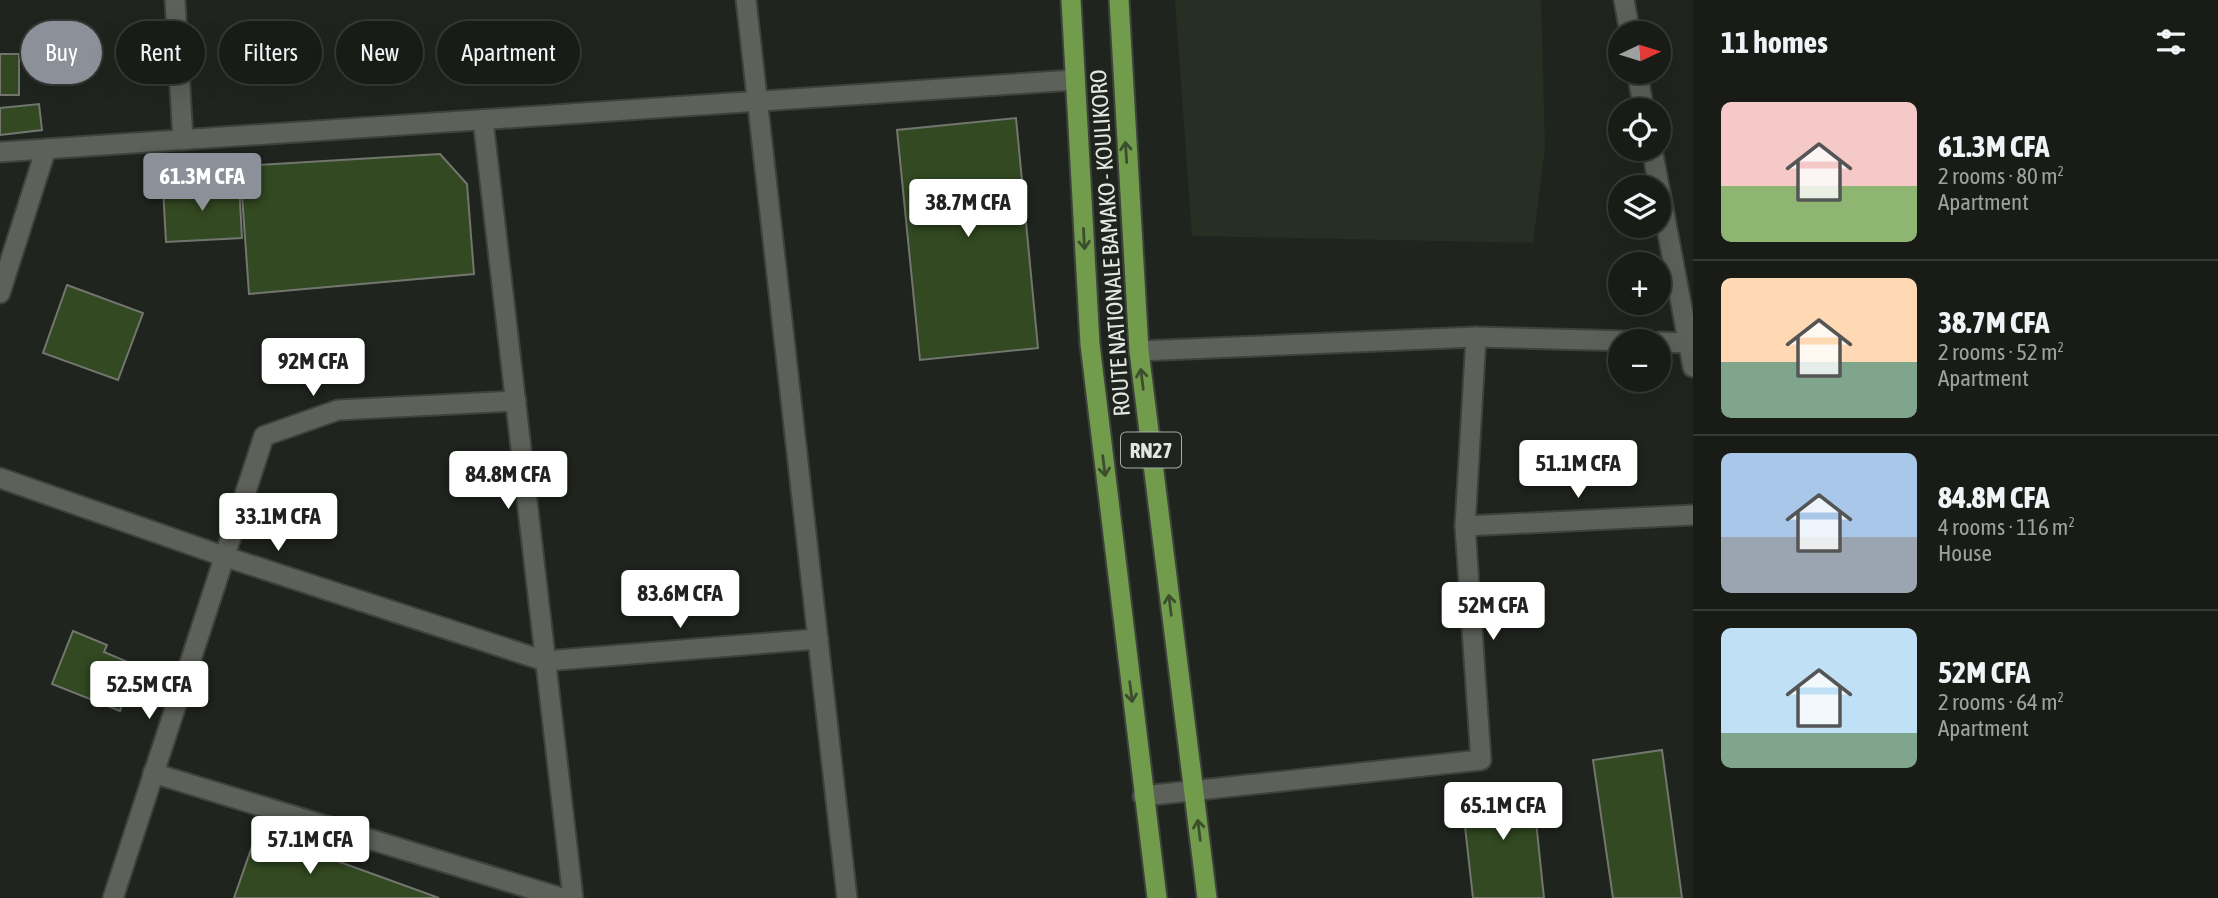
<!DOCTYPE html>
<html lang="en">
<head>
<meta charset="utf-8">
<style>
  :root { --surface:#181b16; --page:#252823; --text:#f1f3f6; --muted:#9fa1a1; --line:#363935; --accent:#8c9099 }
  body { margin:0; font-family:"Asap Condensed",sans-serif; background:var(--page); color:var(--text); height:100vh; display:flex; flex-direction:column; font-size:26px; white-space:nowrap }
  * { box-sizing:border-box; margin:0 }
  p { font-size:23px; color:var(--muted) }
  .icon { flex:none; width:38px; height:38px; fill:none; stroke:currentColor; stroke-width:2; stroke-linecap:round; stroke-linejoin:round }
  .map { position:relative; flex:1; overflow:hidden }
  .drawer { display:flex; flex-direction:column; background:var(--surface); width:525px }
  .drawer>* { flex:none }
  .top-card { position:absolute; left:21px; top:21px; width:665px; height:63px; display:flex; gap:14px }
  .needle { width:46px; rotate:86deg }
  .controls { position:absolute; left:1608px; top:21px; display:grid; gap:14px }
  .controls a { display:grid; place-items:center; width:63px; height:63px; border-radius:50%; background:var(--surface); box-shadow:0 7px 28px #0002,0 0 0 2px var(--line); font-size:35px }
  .price { position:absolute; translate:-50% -60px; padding:0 16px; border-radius:7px; background:#fff; color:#222; font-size:23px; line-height:46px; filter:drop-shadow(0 2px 4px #0008) }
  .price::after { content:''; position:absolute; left:50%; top:42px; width:21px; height:16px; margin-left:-10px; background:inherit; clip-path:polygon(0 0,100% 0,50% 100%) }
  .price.current { background:var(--accent); color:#fff }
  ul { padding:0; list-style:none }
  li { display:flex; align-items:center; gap:21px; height:175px; padding:0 28px }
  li+li { border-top:2px solid var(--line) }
  li span { display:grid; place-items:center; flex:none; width:196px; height:140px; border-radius:10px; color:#555 }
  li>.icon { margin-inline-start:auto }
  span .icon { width:84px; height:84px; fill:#fffc; stroke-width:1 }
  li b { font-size:30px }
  h2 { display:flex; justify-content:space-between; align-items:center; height:84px; padding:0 28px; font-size:30px }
  .tag { padding:0 24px; border-radius:32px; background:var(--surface); box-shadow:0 7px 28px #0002,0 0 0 2px var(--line); font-size:24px; line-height:63px }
  .tag.current { background:var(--accent); color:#fff }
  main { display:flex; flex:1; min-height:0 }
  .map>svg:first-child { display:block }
  .built { fill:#272e23 }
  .building { fill:#324921; stroke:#72766f; stroke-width:2 }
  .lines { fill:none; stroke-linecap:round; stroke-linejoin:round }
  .minor-casing { stroke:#3e413c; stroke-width:23 }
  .primary-casing { stroke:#3e413c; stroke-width:23 }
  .minor { stroke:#5d615a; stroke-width:19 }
  .primary { stroke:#719c4c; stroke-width:19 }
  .oneway { stroke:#3c4e2e }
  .labels { text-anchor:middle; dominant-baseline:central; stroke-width:5; stroke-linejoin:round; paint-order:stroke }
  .shield { fill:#20241e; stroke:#a8aca7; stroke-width:2 }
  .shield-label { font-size:21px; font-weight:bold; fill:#e3e6e2 }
  .street-label { font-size:23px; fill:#e3e6e2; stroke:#20241e }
</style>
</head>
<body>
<main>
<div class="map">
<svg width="1693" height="898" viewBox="0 0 1693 898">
  <rect width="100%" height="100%" fill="#20241e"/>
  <polygon class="built" points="1175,0 1541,0 1545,147 1533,243 1192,236"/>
  <g class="building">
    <rect x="0" y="54" width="19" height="41"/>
    <polygon points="39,104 42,130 0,135 0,108"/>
    <polygon points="1016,118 1038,348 920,360 897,130"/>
    <polygon points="440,154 467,184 474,274 249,294 240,166"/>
    <polygon points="239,184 242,238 166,242 163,188"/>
    <polygon points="67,285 143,313 118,380 43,353"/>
    <polygon points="73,631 107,645 104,652 130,663 121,685 128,688 120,711 52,684"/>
    <polygon points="1662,750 1682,898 1613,898 1593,760"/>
    <polygon points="1532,783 1544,898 1473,898 1461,791"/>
    <polygon points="257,832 439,898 234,898"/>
  </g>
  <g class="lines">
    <g class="minor-casing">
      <g id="minor">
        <polyline points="175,0 183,140"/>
        <polyline points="746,0 847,898"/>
        <polyline points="1624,0 1630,33"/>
        <polyline points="1637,72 1644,110"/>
        <polyline points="483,120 573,898"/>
        <polyline points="1652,149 1693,367"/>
        <polyline points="0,152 1074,80"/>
        <polyline points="0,293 46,149"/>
        <polyline points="1659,342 1688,343"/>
        <polyline points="1139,351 1476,337 1630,341"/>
        <polyline points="0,478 223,556 545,661 818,639"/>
        <polyline points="1465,526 1693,515"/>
        <polyline points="153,773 562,898"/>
        <polyline points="1143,796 1481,760 1465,526 1476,337"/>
        <polyline points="113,898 264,436 338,410 516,401"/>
      </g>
    </g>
    <g class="primary-casing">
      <g id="primary">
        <polyline points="1071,0 1090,344 1157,898"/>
        <polyline points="1119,0 1139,351 1207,898"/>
      </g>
    </g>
    <use href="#minor" class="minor"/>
    <use href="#primary" class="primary"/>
  </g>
  <defs><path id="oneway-shaft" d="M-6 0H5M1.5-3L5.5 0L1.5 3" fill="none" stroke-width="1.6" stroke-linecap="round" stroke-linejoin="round" transform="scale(1.75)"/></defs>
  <g class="oneway">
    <use href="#oneway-shaft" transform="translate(1126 152) rotate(-94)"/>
    <use href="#oneway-shaft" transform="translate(1084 239) rotate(87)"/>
    <use href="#oneway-shaft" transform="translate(1142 379) rotate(-97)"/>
    <use href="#oneway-shaft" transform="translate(1104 466) rotate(83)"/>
    <use href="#oneway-shaft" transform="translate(1170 605) rotate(-97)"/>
    <use href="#oneway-shaft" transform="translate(1131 692) rotate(83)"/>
    <use href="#oneway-shaft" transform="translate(1199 830) rotate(-97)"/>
  </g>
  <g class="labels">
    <rect class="shield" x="1121" y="432.5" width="60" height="35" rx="5"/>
    <g class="shield-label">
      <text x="1151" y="450">RN27</text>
    </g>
    <g class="street-label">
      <text transform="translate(1110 243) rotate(-94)">ROUTE NATIONALE BAMAKO - KOULIKORO</text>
    </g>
  </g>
</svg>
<div class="controls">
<a><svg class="needle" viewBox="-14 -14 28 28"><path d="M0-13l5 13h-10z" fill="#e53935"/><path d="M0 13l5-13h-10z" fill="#9fa1a1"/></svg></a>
<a><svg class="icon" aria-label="locate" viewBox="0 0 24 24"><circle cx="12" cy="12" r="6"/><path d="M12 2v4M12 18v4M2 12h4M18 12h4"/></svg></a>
<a><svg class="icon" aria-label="layers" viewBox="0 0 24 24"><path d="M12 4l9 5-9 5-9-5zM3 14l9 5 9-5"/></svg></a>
<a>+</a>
<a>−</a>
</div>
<b class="price current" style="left:202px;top:213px">61.3M CFA</b>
<b class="price" style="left:968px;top:239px">38.7M CFA</b>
<b class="price" style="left:313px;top:398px">92M CFA</b>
<b class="price" style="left:1578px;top:500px">51.1M CFA</b>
<b class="price" style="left:508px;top:511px">84.8M CFA</b>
<b class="price" style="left:278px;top:553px">33.1M CFA</b>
<b class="price" style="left:680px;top:630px">83.6M CFA</b>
<b class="price" style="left:1493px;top:642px">52M CFA</b>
<b class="price" style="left:149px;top:721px">52.5M CFA</b>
<b class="price" style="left:1503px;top:842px">65.1M CFA</b>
<b class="price" style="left:310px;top:876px">57.1M CFA</b>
<div class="top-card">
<a class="tag current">Buy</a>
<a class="tag">Rent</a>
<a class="tag">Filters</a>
<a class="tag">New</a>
<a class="tag">Apartment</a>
</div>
</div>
<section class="drawer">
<h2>11 homes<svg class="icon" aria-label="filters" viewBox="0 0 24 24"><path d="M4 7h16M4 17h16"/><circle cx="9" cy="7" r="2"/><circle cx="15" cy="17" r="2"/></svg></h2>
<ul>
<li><span style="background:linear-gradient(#f6c9c9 60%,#8fb573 0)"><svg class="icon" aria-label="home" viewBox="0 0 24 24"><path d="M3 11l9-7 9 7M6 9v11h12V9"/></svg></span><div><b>61.3M CFA</b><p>2 rooms · 80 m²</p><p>Apartment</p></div></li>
<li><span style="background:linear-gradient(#ffd9b3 60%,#7fa58c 0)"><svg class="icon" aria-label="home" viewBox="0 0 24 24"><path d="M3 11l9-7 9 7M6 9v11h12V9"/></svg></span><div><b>38.7M CFA</b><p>2 rooms · 52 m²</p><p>Apartment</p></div></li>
<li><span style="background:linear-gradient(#a9c7e8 60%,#9aa5b1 0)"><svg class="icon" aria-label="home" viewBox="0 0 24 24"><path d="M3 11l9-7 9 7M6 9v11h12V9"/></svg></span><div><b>84.8M CFA</b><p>4 rooms · 116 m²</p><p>House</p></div></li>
<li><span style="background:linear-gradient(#bfe0f5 75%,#7fa58c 0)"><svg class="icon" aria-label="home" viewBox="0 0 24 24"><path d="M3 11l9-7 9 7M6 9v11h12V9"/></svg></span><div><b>52M CFA</b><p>2 rooms · 64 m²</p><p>Apartment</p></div></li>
</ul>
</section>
</main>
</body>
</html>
